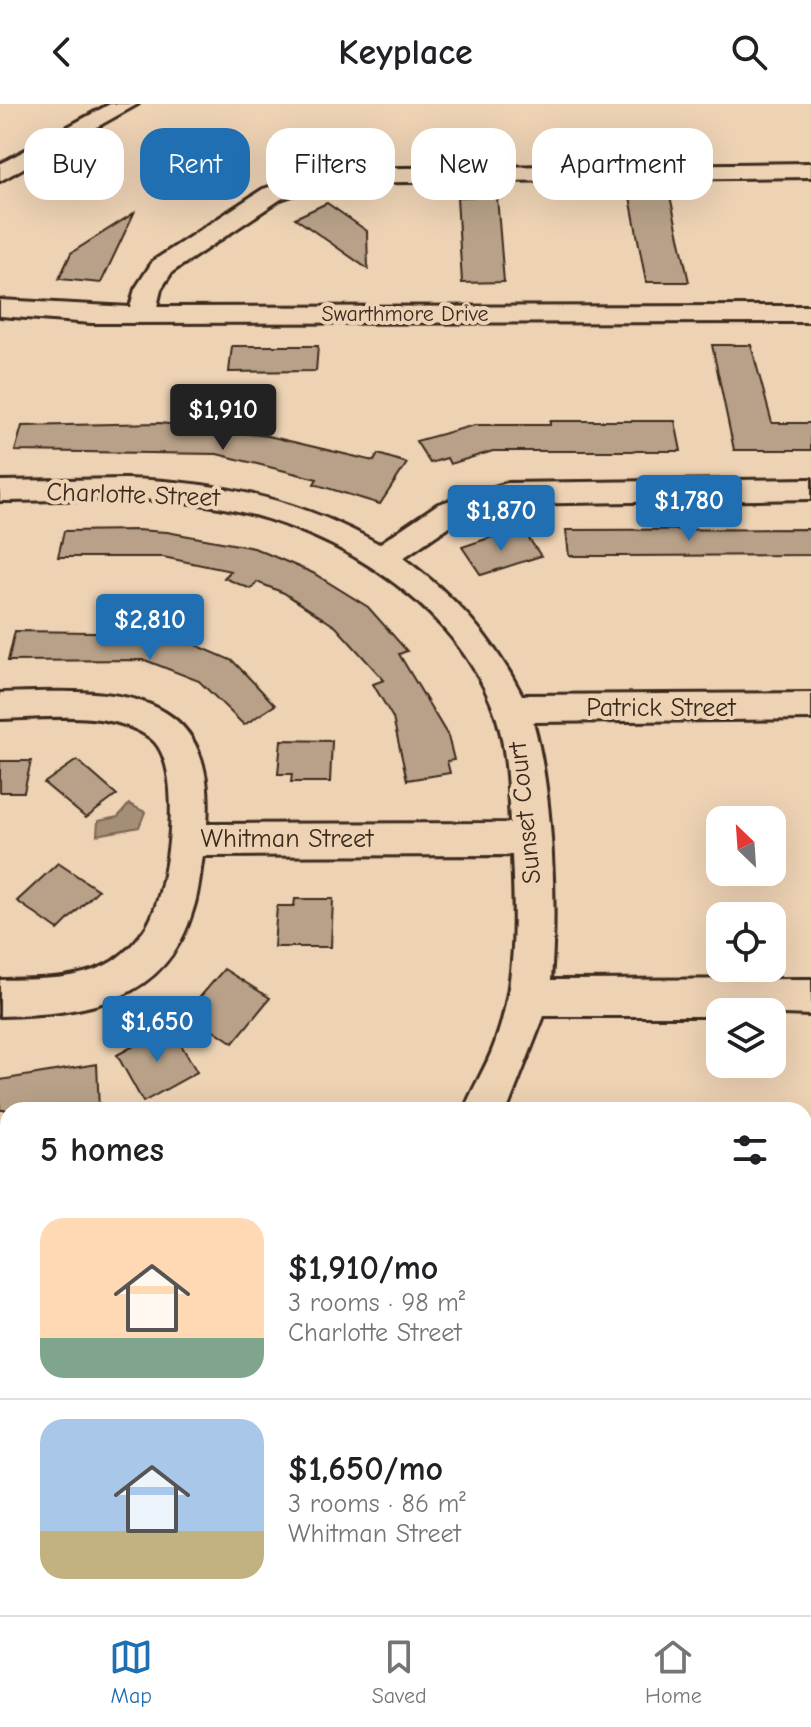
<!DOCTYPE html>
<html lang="en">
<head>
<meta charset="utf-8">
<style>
  :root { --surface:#fff; --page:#f2f2f2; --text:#202124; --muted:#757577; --line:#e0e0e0; --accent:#1f6fb2 }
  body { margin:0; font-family:"Comic Neue",sans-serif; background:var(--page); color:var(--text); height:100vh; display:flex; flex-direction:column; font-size:30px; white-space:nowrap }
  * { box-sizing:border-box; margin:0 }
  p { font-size:26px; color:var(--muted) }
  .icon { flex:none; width:44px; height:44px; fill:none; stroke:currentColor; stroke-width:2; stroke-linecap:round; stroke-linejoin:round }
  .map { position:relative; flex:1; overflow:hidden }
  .panel { position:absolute; left:0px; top:998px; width:812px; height:514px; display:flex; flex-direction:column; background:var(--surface); border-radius:24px 24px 0 0; box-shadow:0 8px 32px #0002 }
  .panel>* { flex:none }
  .banner { position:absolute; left:24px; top:24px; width:764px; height:72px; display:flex; gap:16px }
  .needle { width:52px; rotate:335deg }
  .controls { position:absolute; left:706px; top:702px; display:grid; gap:16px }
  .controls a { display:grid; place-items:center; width:80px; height:80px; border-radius:16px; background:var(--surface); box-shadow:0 8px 32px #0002; font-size:40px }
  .price { position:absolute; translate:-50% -68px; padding:0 18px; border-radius:8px; background:var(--accent); color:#fff; font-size:26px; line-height:52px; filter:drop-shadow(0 2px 4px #0008) }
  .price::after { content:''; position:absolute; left:50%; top:48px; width:24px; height:18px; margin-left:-12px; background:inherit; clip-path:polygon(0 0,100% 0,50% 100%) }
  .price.current { background:#222; color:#fff }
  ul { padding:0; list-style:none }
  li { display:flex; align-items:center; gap:24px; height:200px; padding:0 40px }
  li+li { border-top:2px solid var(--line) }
  li span { display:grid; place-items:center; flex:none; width:224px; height:160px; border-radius:24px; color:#555 }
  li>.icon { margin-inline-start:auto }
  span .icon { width:96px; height:96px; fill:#fffc; stroke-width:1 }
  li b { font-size:34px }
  h2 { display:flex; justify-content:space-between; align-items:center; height:96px; padding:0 40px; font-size:34px }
  .pill { padding:0 28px; border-radius:24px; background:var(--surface); box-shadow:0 8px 32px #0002; font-size:28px; line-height:72px }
  .pill.current { background:var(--accent); color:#fff }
  header { display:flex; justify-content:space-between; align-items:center; height:104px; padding:0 40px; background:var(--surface); font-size:36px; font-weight:800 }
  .dock { display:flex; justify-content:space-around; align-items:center; height:112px; border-top:2px solid var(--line); background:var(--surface); font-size:22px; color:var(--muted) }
  .dock a { display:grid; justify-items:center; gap:4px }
  .dock .current { color:var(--accent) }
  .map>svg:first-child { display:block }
  .water { fill:#a58e76; stroke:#7b6653; stroke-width:2 }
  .building { fill:#b8a188; stroke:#3b2a1e; stroke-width:2 }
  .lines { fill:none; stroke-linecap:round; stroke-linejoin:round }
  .street-casing { stroke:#3b2a1e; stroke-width:6 }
  .street { fill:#edd2b4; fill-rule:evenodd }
  .labels { text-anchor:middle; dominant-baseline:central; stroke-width:8; stroke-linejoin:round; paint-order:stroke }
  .far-street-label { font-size:22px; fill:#3b2a1e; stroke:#edd2b4 }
  .street-label { font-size:26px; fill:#3b2a1e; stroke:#edd2b4 }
</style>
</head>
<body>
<header><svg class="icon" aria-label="back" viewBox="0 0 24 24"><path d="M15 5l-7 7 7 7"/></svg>Keyplace<svg class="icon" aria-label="search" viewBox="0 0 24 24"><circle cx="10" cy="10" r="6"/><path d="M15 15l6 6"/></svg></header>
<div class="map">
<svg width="811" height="1511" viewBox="0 0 811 1511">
  <rect width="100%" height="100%" fill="#edd2b4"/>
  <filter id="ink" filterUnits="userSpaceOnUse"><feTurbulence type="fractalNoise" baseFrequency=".0125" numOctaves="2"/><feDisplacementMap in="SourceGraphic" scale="16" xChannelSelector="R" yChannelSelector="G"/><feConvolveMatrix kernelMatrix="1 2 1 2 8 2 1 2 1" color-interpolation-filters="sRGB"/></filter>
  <g filter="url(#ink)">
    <polygon class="water" points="129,700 145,708 139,723 97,731 98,717 118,713"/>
    <g class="building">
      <polygon points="670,92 689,178 646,178 630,93"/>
      <polygon points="457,93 497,93 504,178 462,179"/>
      <polygon points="327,99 367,127 368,165 295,114"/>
      <polygon points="134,109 101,179 59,175 71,149"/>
      <polygon points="712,241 751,241 772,319 811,319 811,346 734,346"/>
      <polygon points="232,242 318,242 316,267 229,268"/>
      <polygon points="550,317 675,317 681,347 493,347 450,360 447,354 430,359 416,337 475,321 550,321"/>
      <polygon points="160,319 268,332 374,357 378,350 407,359 380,400 314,380 317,375 217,350 15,347 22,322"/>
      <polygon points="811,425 811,451 620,452 569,452 566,426"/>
      <polygon points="136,426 167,428 254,444 313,469 368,503 407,547 399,550 448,632 454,656 447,657 450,669 407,676 393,614 373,580 384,576 336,523 284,489 257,478 251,485 224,474 231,467 163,453 58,453 64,427"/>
      <polygon points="525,429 541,452 481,471 462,443 495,432 498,437"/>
      <polygon points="15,527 168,529 233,557 275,601 244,621 199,577 145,556 8,557"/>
      <polygon points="281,636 332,637 330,678 291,678 292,670 278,670"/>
      <polygon points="77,656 117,691 86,714 44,679"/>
      <polygon points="0,657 31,657 24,688 0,688"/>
      <polygon points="58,759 98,786 58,826 17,797"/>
      <polygon points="295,795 333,795 331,843 274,843 277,802 294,802"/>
      <polygon points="224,865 270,894 233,939 187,908"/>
      <polygon points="170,922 197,968 143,998 117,951"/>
      <polygon points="97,960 99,1006 0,1006 0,976"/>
    </g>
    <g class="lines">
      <g class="street-casing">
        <g id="street">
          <polygon points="110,0 138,0 0,77 0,60"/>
          <polygon points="811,59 811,73 328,79 281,95 172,168 161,185 157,203 811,202 811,218 91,219 0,212 0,196 130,203 135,185 153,157 263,85 326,65"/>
          <path d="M 125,375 C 215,377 300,395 379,440 L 438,400 L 507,379 L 811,375 L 811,395 L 507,400 L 460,415 L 403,454 C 455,492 493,534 522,591 L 811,589 L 811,615 L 533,618 C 553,687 557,804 551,876 L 811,875 L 811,911 L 720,908 L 720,912 L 544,912 L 507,1006 L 464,1006 C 473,983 487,962 495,939 C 517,878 515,814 512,751 L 203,752 C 200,769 199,789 193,806 C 166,899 84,910 0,912 L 0,876 C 36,875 81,877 113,857 C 126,848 138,836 147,822 C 168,789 187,658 149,633 C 108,605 47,614 0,615 L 0,589 C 107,586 218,577 207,720 L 510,719 C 508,682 507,642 494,606 C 450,489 318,416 200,400 C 134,391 66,397 0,397 L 0,377 Z"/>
          <rect x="804" y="1270" width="7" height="48"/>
          <rect x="0" y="1276" width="8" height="48"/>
        </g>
      </g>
      <use href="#street" class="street"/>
    </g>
  </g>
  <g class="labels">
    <g class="far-street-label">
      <text x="405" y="210">Swarthmore Drive</text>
    </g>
    <g class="street-label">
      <text transform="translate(133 391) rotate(2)">Charlotte Street</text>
      <text x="661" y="604">Patrick Street</text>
      <text transform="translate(525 709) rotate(-96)">Sunset Court</text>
      <text x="287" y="735">Whitman Street</text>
    </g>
  </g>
</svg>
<div class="controls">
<a><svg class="needle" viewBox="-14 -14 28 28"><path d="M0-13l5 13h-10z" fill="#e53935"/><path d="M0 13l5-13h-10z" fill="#757577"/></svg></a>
<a><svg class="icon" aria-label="locate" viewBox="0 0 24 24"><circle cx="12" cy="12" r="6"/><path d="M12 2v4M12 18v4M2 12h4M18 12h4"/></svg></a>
<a><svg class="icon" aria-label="layers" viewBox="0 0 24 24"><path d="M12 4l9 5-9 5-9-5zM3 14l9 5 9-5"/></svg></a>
</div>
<b class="price current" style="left:223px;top:348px">$1,910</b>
<b class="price" style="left:689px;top:439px">$1,780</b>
<b class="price" style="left:501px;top:449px">$1,870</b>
<b class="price" style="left:150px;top:558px">$2,810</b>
<b class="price" style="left:157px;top:960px">$1,650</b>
<div class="banner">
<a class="pill">Buy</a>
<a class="pill current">Rent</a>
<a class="pill">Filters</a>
<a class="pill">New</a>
<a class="pill">Apartment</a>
</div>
<section class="panel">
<h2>5 homes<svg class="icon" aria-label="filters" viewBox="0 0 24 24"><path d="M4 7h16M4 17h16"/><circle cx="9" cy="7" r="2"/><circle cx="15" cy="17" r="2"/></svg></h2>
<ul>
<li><span style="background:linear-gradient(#ffd9b3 75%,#7fa58c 0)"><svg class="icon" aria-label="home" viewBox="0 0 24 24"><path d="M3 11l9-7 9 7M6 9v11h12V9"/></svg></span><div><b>$1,910/mo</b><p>3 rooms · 98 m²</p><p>Charlotte Street</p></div></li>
<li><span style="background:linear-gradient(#a9c7e8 70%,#c2b280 0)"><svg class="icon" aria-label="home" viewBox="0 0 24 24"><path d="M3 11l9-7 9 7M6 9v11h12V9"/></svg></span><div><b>$1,650/mo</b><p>3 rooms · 86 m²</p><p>Whitman Street</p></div></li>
</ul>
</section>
</div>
<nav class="dock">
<a class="current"><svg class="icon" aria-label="map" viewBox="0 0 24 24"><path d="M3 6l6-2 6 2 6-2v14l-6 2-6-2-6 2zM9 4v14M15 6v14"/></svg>Map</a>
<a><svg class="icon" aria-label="saved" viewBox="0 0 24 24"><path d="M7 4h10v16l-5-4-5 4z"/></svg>Saved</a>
<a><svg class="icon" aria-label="home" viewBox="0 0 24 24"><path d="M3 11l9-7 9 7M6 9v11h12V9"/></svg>Home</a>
</nav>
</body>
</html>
